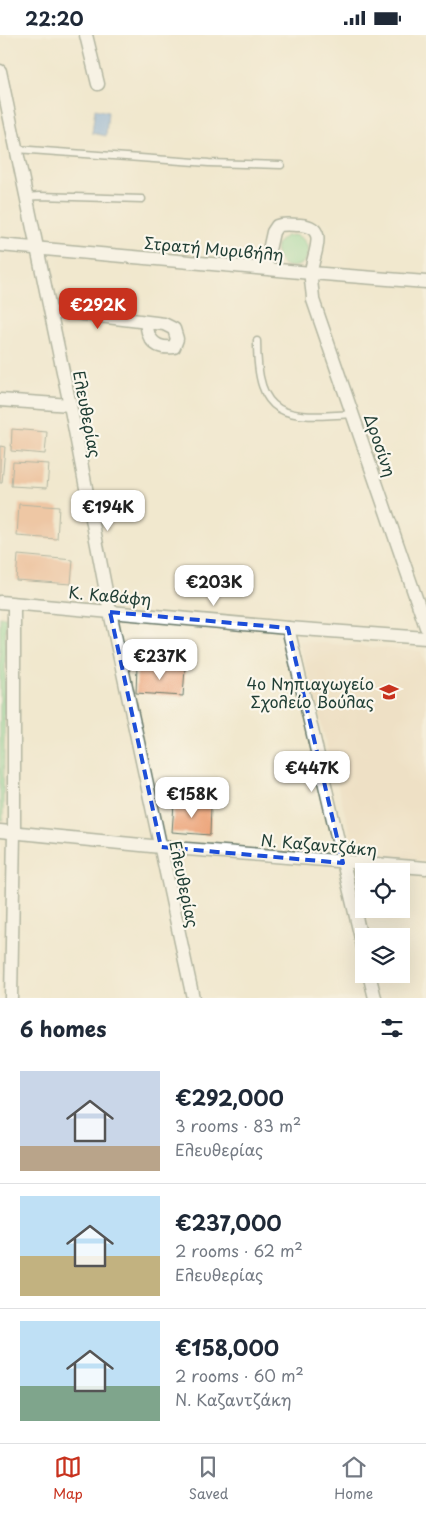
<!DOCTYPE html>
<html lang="en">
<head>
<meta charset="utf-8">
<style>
  :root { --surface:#fff; --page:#f2f2f3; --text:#1f2937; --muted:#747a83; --line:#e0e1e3; --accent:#c8321e }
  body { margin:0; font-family:"Playpen Sans",sans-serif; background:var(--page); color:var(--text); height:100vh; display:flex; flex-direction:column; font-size:19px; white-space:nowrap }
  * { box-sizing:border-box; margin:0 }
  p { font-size:16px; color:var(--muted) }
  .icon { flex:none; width:28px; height:28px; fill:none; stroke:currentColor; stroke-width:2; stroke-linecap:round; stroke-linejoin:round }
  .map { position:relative; height:963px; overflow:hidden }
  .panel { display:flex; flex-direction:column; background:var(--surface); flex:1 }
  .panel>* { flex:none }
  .tools { position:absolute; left:355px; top:828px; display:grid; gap:10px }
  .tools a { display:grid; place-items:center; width:55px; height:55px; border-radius:0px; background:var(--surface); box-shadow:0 5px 20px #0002; font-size:25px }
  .price { position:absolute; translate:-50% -42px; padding:0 11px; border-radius:10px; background:#fff; color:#222; font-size:16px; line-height:32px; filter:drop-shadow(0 1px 2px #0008) }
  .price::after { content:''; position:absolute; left:50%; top:30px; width:15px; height:11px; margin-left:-8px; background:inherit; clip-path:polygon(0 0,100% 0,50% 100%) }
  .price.active { background:var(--accent); color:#fff }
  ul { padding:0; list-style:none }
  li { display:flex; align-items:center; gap:15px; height:125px; padding:0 20px }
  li+li { border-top:1px solid var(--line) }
  li span { display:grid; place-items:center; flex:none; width:140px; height:100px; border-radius:0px; color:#555 }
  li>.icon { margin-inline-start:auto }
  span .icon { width:60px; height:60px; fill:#fffc; stroke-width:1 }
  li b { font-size:21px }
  h2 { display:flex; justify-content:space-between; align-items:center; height:60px; padding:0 20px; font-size:21px }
  .status { display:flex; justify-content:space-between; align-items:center; height:35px; padding:0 25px; background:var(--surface); direction:ltr }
  .status svg { height:14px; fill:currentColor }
  .tab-bar { display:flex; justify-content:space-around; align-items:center; height:70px; border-top:1px solid var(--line); background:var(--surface); font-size:14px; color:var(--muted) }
  .tab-bar a { display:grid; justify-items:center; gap:2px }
  .tab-bar .active { color:var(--accent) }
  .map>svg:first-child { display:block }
  .built { fill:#ecd8ba }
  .green { fill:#84d596; stroke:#528965 }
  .water { fill:#72a4dd; stroke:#487088 }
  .building { fill:#eb9f72 }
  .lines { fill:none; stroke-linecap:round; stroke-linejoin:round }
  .service-casing { stroke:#68796a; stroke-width:9 }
  .minor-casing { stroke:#68796a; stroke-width:15 }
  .service { stroke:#fff; stroke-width:6 }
  .minor { stroke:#fff; stroke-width:12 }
  .marked { fill:none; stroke:#1d4ed8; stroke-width:4; stroke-dasharray:10 6; stroke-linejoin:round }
  .labels { text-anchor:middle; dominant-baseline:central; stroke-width:4.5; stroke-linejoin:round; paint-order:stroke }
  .street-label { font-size:16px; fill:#1f3d34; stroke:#fbf7ec }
  .poi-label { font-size:16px; fill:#1f3d34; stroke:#fbf7ec; text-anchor:end }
</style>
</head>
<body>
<div class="status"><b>22:20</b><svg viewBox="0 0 49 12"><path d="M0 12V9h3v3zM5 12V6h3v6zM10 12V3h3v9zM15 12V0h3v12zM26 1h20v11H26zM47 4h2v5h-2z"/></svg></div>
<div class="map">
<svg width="426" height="963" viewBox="0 0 426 963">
  <rect width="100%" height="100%" fill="#fbf7ec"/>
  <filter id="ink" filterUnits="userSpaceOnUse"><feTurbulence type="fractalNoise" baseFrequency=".02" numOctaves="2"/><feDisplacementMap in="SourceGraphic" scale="10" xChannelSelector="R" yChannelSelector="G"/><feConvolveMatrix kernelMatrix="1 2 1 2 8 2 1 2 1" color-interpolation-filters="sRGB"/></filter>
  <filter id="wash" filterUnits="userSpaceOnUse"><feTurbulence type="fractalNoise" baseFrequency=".0096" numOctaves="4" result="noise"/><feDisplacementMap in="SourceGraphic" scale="20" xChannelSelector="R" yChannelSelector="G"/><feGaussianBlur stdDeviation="1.12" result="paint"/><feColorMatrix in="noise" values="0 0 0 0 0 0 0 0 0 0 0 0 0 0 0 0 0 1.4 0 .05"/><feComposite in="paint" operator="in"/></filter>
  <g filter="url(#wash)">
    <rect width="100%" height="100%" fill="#f1e8ce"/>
    <polygon class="built" points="299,606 421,616 426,632 426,826 373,822 352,805"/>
    <g class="green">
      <circle cx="292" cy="216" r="16"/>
      <polygon points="0,582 6,582 3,785 0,785"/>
    </g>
    <polygon class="water" points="95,74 108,77 106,101 92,98"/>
    <g id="blocks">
      <g class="building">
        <polygon points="12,394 47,397 45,419 11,416"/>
        <polygon points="0,411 5,412 2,448 0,448"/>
        <polygon points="13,427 49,429 47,453 11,451"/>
        <polygon points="19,469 59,472 57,504 17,501"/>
        <polygon points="18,520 73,525 71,549 16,545"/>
        <polygon points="137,631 185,634 183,661 136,658"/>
        <polygon points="174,769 211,771 210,800 172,797"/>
      </g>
    </g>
  </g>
  <g filter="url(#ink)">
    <use href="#blocks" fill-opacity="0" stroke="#68796a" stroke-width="1"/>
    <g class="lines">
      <g class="service-casing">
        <g id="service">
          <polyline points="16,114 209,128 281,130"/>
          <polyline points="26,162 39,161 142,164"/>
          <path d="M 257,306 C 257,384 284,384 353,379"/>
        </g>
      </g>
      <g class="minor-casing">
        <g id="minor">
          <polyline points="86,0 98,49"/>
          <polyline points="0,36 70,370 110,577 193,963"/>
          <polyline points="0,210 311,238 426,247"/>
          <path d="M 265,233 L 273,197 L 277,191 C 284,188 292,190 300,190 C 330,192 313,218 311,237 C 310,246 313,256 313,265 L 426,592"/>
          <path d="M 51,278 L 66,277 L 164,289 L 174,294 L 177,304 L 174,312 C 166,313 156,312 151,304 C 148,301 147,292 146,288"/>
          <polyline points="0,365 70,370"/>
          <polyline points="0,567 288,593 426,603"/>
          <polyline points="288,593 364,916"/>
          <polyline points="0,796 161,812 426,833"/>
          <polyline points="369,939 375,963"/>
          <polyline points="11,963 14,797 14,569"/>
        </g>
      </g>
      <use href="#service" class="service"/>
      <use href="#minor" class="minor"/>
    </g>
  </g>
  <path d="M0 0H426V963H0ZM 110,577 L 288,593 L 343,828 L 161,812 Z" fill="#f1e8ce" fill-opacity=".55" fill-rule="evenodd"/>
  <path class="marked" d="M 110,577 L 288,593 L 343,828 L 161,812 Z"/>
  <defs>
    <g id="school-bare" transform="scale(1.5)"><path d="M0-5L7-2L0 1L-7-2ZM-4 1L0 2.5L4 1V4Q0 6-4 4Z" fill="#c8321e" stroke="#fbf7ec" stroke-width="2.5" paint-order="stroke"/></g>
  </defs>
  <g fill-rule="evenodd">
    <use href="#school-bare" x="389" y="657"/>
  </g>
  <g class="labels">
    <g class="street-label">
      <text transform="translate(214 213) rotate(5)">Στρατή Μυριβήλη</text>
      <text transform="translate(88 379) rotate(79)">Ελευθερίας</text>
      <text transform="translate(381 410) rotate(71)">Δροσίνη</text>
      <text transform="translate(110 560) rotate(5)">Κ. Καβάφη</text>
      <text transform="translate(319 809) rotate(5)">Ν. Καζαντζάκη</text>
      <text transform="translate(185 849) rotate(78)">Ελευθερίας</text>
    </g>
    <g class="poi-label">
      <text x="374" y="648">4ο Νηπιαγωγείο<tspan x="374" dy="18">Σχολείο Βούλας</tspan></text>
    </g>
  </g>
</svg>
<div class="tools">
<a><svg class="icon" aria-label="locate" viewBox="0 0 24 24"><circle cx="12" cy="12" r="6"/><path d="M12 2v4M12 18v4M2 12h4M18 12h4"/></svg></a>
<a><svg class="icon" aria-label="layers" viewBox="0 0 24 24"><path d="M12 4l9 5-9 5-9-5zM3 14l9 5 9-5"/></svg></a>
</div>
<b class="price active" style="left:98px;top:295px">€292K</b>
<b class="price" style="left:108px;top:497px">€194K</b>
<b class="price" style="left:214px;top:572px">€203K</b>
<b class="price" style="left:160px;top:646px">€237K</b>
<b class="price" style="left:312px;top:758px">€447K</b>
<b class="price" style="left:192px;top:784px">€158K</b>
</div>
<section class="panel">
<h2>6 homes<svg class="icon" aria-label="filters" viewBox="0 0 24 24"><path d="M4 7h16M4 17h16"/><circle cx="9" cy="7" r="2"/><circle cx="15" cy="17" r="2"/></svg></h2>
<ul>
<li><span style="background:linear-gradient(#c9d6e8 75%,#b9a48a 0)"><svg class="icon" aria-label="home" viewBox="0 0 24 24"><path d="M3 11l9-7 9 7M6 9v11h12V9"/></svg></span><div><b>€292,000</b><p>3 rooms · 83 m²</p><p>Ελευθερίας</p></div></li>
<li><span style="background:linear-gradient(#bfe0f5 60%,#c2b280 0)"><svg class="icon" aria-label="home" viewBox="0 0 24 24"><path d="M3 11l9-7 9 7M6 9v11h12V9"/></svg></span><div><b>€237,000</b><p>2 rooms · 62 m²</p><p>Ελευθερίας</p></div></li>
<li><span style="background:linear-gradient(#bfe0f5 65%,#7fa58c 0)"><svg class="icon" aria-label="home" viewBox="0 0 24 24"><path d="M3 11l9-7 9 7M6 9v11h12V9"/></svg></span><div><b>€158,000</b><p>2 rooms · 60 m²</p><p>Ν. Καζαντζάκη</p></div></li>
</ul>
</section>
<nav class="tab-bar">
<a class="active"><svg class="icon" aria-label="map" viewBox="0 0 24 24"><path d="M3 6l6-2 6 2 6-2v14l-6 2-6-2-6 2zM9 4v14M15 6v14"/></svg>Map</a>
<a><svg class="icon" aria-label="saved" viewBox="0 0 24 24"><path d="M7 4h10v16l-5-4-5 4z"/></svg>Saved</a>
<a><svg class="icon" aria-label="home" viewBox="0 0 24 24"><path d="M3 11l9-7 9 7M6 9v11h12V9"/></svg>Home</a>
</nav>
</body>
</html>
